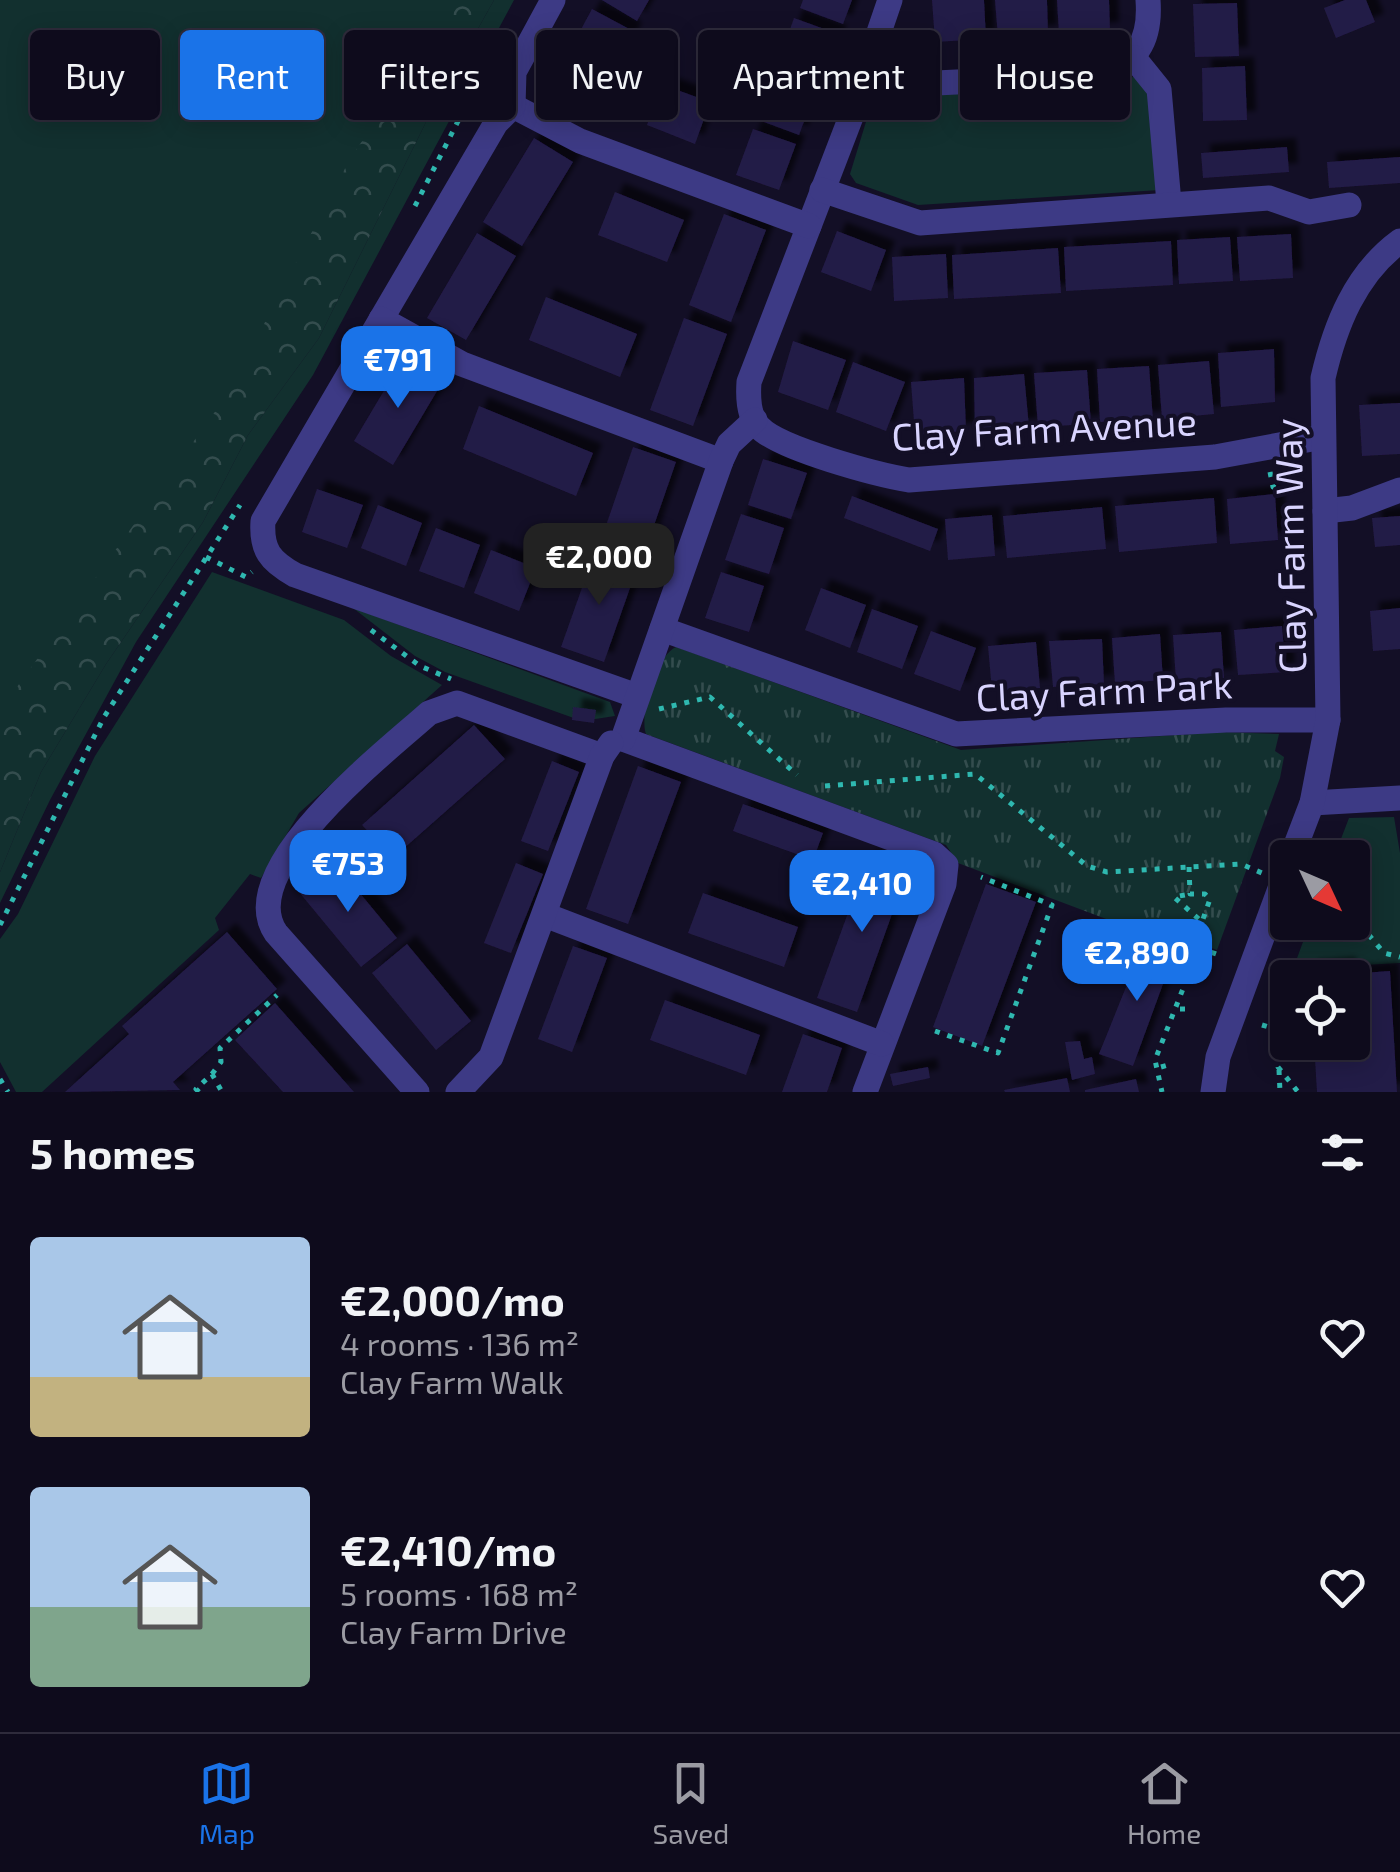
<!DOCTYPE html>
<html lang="en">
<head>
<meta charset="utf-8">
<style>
  :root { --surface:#0e0b1c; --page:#171425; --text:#f1f3f6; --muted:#9b9ba3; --line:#2e2b3b; --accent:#1a73e8 }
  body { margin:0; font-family:"Exo 2",sans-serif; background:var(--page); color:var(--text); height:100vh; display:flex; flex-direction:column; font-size:38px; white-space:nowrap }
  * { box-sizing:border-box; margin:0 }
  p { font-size:32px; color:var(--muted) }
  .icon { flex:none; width:55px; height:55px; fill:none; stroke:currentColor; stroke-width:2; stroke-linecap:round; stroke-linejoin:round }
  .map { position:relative; height:1092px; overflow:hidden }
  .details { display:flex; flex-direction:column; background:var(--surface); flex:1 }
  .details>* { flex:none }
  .hud { position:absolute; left:30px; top:30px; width:1340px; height:90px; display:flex; gap:20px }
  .needle { width:65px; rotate:134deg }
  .fabs { position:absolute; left:1270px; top:840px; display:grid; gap:20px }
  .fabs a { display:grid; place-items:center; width:100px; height:100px; border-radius:10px; background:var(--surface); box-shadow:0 5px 25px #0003,0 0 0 2px var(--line); font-size:50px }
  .price { position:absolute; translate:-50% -85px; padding:0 22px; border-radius:20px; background:var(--accent); color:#fff; font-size:32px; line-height:65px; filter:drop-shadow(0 2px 5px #0008) }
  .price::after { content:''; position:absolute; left:50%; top:60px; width:30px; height:22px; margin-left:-15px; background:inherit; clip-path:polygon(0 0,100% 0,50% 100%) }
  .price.active { background:#222; color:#fff }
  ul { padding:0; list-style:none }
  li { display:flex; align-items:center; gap:30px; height:250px; padding:0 30px }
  li span { display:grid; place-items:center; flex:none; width:280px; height:200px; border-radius:10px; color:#555 }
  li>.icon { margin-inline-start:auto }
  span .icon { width:120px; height:120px; fill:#fffc; stroke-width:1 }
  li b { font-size:42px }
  h2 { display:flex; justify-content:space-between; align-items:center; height:120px; padding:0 30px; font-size:42px }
  .pill { padding:0 35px; border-radius:10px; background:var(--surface); box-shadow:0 5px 25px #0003,0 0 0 2px var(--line); font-size:35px; line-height:90px }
  .pill.active { background:var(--accent); color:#fff }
  .menu { display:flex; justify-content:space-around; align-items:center; height:140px; border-top:2px solid var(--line); background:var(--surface); font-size:28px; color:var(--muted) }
  .menu a { display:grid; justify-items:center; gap:5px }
  .menu .active { color:var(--accent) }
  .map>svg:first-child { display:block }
  .grass { fill:#12302f }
  .forest { fill:url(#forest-crowns) }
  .park { fill:url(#park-tufts) }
  .building { fill:#241b47; filter:url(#shadow) }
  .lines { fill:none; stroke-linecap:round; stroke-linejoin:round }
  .path { stroke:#2fb8b0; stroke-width:5; stroke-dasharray:5 8; stroke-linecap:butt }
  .minor { stroke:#3d3a85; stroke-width:25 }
  .labels { text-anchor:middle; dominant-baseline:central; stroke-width:8; stroke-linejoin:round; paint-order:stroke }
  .street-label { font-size:38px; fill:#d9d4ff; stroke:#130f26 }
</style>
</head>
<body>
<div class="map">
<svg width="1400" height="1092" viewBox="0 0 1400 1092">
  <defs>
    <pattern id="forest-crowns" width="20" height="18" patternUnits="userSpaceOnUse" patternTransform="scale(2.5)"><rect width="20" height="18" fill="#12302f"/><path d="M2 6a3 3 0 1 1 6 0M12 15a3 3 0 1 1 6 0" fill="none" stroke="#344d4e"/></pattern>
    <pattern id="park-tufts" width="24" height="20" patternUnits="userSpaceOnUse" patternTransform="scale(2.5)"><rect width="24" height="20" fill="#12302f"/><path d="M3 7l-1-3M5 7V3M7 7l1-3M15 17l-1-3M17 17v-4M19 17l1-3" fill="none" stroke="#344d4e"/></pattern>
    <filter id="shadow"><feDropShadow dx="9" dy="-9" stdDeviation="2.5" flood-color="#0009"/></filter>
  </defs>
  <rect width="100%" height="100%" fill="#130f26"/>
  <g class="grass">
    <polygon points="0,0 486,0 0,830"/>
    <polygon points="494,0 514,0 313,375 136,642 50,800 0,903 0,872 41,772 106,664 203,522 248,435 319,338 428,118"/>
    <polygon points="1140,75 1146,79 1160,190 918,205 856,183 850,174 869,112 898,89 1108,84"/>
    <polygon points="212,572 344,620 391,656 442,685 299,813 261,878 250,874 215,918 219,930 42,1092 16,1092 0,1062 0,939 18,914 95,756"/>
    <polygon points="353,608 610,702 615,716 582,721 445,672 415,656"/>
    <polygon points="1394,817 1400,853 1400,963 1293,969 1310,923 1352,922 1352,858 1334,857 1349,818"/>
  </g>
  <polygon class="forest" points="447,0 494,0 428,118 319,338 248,435 203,522 106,664 41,772 0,872 0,747 17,687 227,395 351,157 432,41"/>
  <path class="park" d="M 676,647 L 961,750 L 1219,732 L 1279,734 L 1275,751 L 1284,757 L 1280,778 L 1217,950 L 1150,925 L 1146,934 L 958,863 L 946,845 L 646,734 C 639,714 656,656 676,647 Z"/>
  <g class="building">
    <polygon points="602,0 649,0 637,21"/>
    <polygon points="803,0 852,0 843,24 800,8"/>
    <polygon points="932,0 984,0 986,39 935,42"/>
    <polygon points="995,0 1047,0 1048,34 998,37"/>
    <polygon points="1057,0 1109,0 1110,31 1059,34"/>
    <polygon points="1345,0 1366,0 1375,22 1336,38 1324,8"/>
    <polygon points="1237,3 1239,56 1195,57 1193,4"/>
    <polygon points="592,9 633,31 585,120 544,98"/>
    <polygon points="794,18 838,34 821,79 778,64"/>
    <polygon points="1245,66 1247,120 1203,121 1202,68"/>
    <polygon points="773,74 816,89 799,135 756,119"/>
    <polygon points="661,84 710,102 695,144 647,125"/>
    <polygon points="753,129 796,144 779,190 736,175"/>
    <polygon points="534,138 573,162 522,246 483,222"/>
    <polygon points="1287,147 1289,172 1203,178 1201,153"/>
    <polygon points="1400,157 1400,183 1329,188 1327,162"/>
    <polygon points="615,192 684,220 667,262 598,235"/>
    <polygon points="724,214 766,230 731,322 689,305"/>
    <polygon points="837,231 886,250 871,291 821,272"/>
    <polygon points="477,233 516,256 466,340 427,318"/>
    <polygon points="1291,234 1293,278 1240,281 1237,237"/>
    <polygon points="1230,237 1233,281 1179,284 1177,240"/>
    <polygon points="1171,241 1173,285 1066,291 1064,247"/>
    <polygon points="1058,248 1061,293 954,299 952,255"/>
    <polygon points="946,254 948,298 894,301 892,257"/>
    <polygon points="546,297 637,334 620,377 529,340"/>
    <polygon points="684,318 727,334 693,426 650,410"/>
    <polygon points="793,341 846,360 828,410 778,392"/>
    <polygon points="1274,349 1275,402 1221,407 1218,353"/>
    <polygon points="404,357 443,381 393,465 354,441"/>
    <polygon points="1209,361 1214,414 1162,419 1158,365"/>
    <polygon points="853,362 905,382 886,431 836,412"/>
    <polygon points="1149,366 1153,420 1100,422 1097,369"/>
    <polygon points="1087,370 1091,424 1038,427 1034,373"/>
    <polygon points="1024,374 1029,427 975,431 974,378"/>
    <polygon points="964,378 966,431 915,435 911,382"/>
    <polygon points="1400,403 1400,454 1362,456 1359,405"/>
    <polygon points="479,406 593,453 576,496 463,449"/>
    <polygon points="633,447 676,462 643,557 600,543"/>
    <polygon points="763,459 807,473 791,519 748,505"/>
    <polygon points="317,489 363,505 347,548 302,532"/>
    <polygon points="1275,494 1278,540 1230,544 1227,499"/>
    <polygon points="852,496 938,529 930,551 844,518"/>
    <polygon points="1214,498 1217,543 1119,552 1115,506"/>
    <polygon points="378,505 422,523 406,566 361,548"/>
    <polygon points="1102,507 1106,549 1007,558 1003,516"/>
    <polygon points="741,514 784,528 769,574 725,560"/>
    <polygon points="992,515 995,556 948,560 945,519"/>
    <polygon points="1400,516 1400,545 1375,547 1372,518"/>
    <polygon points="436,528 480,545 464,588 419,571"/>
    <polygon points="491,550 536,568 519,611 474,593"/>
    <polygon points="594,554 637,568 604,662 561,647"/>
    <polygon points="721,572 764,586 749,632 705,618"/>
    <polygon points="821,588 866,605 850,648 805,630"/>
    <polygon points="1400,608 1400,649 1373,651 1370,611"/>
    <polygon points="872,609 918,626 902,669 857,652"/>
    <polygon points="1282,626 1286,672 1238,675 1234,630"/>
    <polygon points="931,631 976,648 960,691 914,674"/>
    <polygon points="1221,632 1224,678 1176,681 1173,635"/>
    <polygon points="1160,634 1163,680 1115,684 1112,638"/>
    <polygon points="1102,639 1104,684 1053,687 1049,641"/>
    <polygon points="1036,642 1040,688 992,691 988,646"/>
    <polygon points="573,707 596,710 594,723 572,720"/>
    <polygon points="474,725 505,759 393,858 362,825"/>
    <polygon points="552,761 579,772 548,851 521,841"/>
    <polygon points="638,766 681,782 628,924 586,909"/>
    <polygon points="743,804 823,833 813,860 733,831"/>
    <polygon points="868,858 907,872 857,1012 817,998"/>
    <polygon points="335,863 397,938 361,967 299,892"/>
    <polygon points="516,863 543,874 511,953 484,943"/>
    <polygon points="986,884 1036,902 982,1046 933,1027"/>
    <polygon points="703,893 798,927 784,967 688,933"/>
    <polygon points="227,932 277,989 173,1082 180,1090 65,1092 129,1034 122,1026"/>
    <polygon points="1147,935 1158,939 1155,946 1174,954 1133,1066 1099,1054"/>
    <polygon points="407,944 471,1021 436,1050 372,973"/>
    <polygon points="573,946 607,958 572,1052 538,1039"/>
    <polygon points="1347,966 1348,974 1390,971 1397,1092 1317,1092 1314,1042 1352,1042 1352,978 1309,978 1309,969"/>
    <polygon points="665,1000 760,1035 746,1075 650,1040"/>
    <polygon points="275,1003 354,1092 283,1092 235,1040"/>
    <polygon points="803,1034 842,1048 827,1092 782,1092"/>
    <polygon points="1080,1041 1084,1059 1092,1057 1095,1074 1072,1080 1065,1042"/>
    <polygon points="928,1067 930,1078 893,1086 890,1074"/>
    <polygon points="1067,1078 1070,1092 1005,1092 1004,1090"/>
    <polygon points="1136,1079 1139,1092 1085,1092 1085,1090"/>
  </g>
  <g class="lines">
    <g class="path">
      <polyline points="415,206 489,60"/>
      <polyline points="1270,472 1273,487 1289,491"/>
      <polyline points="206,557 246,577 252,572"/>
      <polyline points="371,630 420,666 451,679"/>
      <polyline points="659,709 710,697 797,775"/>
      <polyline points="825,786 975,774 1087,866 1107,872 1241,864 1262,873"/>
      <polyline points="1189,867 1190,894 1205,894 1210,899 1202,922 1174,897 1190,894"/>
      <polyline points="1352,915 1384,953 1400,957"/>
      <polyline points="0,925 104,717 240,505"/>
      <polyline points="1156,932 1199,948 1155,1060 1162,1092"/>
      <polyline points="1199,948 1219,955"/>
      <polyline points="1180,1009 1189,1009"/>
      <polyline points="1288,1024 1275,1029 1278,1067 1298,1092"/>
      <polyline points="1262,1025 1275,1029"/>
      <polyline points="935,1031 998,1053 1052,905 981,877"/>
      <polyline points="1161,1067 1168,1065"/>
      <polyline points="1279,1070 1280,1092"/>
      <polyline points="212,1074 221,1062 220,1048 277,995"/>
      <polyline points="0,1079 8,1092"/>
      <polyline points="199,1092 196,1089 212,1074 222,1092"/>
    </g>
    <g class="minor">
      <path d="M 1148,0 C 1151,41 1137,64 1096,75 L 936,83 L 886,77 L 859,96 L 749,382 C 748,396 748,416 759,427 C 779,449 879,475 909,480 L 1215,457 L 1323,437"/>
      <polyline points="1134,58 1159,89 1169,203"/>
      <polyline points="886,77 876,41 890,0"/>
      <path d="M 513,106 L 496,123 L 263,521 C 261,550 270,561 295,575 L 637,696"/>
      <polyline points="513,106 580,141 809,226"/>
      <polyline points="513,106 514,72 553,0"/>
      <polyline points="822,190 920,223 1269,198 1309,212 1349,205"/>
      <polyline points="381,319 462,364 721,461"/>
      <polyline points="1325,511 1352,508 1400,490"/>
      <polyline points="662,629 956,734 1226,720 1328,720"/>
      <polyline points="623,739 934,854 946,865 944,884 865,1092"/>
      <polyline points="623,739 721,461 729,444 755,420"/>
      <polyline points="1312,803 1400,798"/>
      <path d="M 1291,858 L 1312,803 L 1328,720 L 1323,378 C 1335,326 1355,274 1400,241"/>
      <polyline points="545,915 882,1044"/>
      <path d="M 417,1092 L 276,933 C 232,870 387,751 429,713 L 457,703 L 602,756"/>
      <polyline points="458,1092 491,1057 602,756 611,743"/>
      <polyline points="1213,1092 1218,1057 1288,867"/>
    </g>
  </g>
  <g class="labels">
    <g class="street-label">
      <text transform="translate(1044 428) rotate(-3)">Clay Farm Avenue</text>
      <text transform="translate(1289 546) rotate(-91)">Clay Farm Way</text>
      <text transform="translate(1104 690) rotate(-3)">Clay Farm Park</text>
    </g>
  </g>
</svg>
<div class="fabs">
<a><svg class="needle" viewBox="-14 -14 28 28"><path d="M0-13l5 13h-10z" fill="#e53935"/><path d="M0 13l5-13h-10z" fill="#9b9ba3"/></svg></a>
<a><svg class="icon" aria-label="locate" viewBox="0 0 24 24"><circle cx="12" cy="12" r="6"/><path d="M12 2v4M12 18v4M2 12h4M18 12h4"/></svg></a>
</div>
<b class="price" style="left:398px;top:411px">€791</b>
<b class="price active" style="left:599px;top:608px">€2,000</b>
<b class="price" style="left:348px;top:915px">€753</b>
<b class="price" style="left:862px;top:935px">€2,410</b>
<b class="price" style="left:1137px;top:1004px">€2,890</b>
<div class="hud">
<a class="pill">Buy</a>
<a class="pill active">Rent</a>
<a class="pill">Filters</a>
<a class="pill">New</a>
<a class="pill">Apartment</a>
<a class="pill">House</a>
</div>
</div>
<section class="details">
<h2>5 homes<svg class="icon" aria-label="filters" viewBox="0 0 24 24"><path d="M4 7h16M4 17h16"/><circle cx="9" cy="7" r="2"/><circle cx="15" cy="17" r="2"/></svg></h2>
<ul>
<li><span style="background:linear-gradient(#a9c7e8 70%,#c2b280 0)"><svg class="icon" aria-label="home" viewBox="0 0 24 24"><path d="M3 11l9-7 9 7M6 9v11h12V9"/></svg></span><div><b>€2,000/mo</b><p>4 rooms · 136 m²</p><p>Clay Farm Walk</p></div><svg class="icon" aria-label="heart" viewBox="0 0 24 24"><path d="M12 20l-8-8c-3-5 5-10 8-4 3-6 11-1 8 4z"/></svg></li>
<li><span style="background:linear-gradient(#a9c7e8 60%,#7fa58c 0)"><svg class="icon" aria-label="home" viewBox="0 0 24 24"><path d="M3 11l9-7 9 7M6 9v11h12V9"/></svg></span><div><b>€2,410/mo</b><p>5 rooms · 168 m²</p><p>Clay Farm Drive</p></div><svg class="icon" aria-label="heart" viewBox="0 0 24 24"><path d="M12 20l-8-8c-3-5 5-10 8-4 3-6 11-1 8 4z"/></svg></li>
</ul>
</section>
<nav class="menu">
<a class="active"><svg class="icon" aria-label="map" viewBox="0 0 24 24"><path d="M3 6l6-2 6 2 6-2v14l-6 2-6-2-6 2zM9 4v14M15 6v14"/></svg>Map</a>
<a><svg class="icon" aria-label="saved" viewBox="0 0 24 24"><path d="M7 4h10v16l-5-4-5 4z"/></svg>Saved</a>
<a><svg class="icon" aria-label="home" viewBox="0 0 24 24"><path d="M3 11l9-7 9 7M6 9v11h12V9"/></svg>Home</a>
</nav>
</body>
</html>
